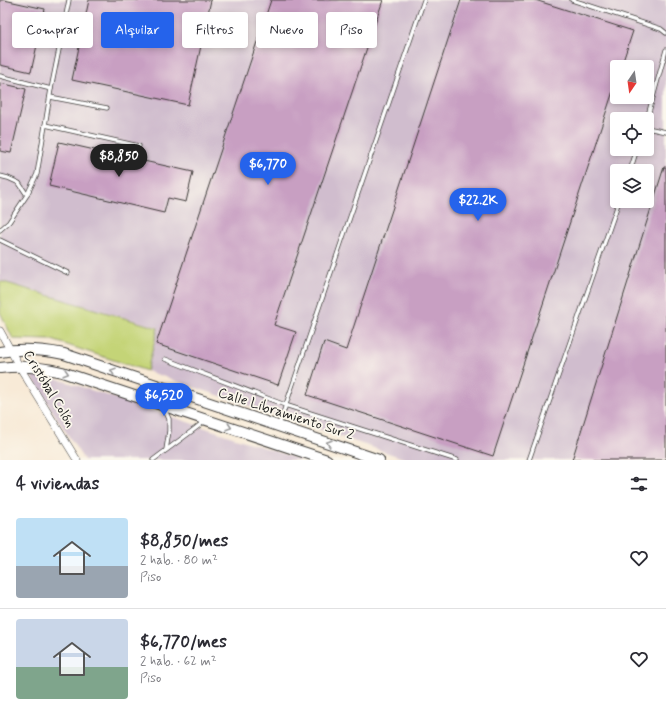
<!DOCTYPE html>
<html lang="es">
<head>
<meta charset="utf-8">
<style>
  :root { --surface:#fff; --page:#f2f2f3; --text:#2b2b33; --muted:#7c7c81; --line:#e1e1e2; --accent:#2563eb }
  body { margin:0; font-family:Mynerve,sans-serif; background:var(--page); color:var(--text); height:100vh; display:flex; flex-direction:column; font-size:15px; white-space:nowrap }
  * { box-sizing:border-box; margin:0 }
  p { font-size:13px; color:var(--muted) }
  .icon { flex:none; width:22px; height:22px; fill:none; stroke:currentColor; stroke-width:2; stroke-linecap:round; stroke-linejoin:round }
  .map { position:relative; height:460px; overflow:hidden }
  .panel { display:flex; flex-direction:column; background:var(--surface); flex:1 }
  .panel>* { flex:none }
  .guide { position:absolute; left:12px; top:12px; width:400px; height:36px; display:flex; gap:8px }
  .needle { width:26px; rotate:193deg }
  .controls { position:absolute; left:610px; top:60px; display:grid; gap:8px }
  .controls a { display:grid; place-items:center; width:44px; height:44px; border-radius:4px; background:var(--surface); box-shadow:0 2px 6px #0003; font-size:20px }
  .price { position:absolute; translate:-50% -34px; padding:0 9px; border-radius:14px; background:var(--accent); color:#fff; font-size:13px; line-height:26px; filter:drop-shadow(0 1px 2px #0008) }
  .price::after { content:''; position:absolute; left:50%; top:24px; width:12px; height:9px; margin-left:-6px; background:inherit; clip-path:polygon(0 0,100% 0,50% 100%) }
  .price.active { background:#222; color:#fff }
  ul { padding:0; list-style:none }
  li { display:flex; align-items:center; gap:12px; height:100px; padding:0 16px }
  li+li { border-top:1px solid var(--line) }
  li span { display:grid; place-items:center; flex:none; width:112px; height:80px; border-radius:4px; color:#555 }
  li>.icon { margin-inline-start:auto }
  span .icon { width:48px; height:48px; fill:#fffc; stroke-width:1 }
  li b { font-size:17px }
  h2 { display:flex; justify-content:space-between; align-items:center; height:48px; padding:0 16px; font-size:17px }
  .pill { padding:0 14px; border-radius:4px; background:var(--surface); box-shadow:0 2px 6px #0003; font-size:14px; line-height:36px }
  .pill.active { background:var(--accent); color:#fff }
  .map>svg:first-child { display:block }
  .industrial { fill:#d0bdce; fill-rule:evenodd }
  .green { fill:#c4d477; stroke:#70784a }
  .building { fill:#c89fc2 }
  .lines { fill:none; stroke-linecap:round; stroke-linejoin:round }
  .service-casing { stroke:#3d3b38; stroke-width:5 }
  .minor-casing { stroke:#3d3b38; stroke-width:8 }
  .secondary-casing { stroke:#3d3b38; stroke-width:12 }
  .service { stroke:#fff; stroke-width:3.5 }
  .minor { stroke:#fff; stroke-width:7 }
  .secondary { stroke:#fff; stroke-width:10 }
  .oneway { stroke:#999 }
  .labels { text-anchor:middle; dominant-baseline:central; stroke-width:3.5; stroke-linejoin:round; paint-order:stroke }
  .street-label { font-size:14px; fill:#1c1c1c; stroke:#fbf7ec }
</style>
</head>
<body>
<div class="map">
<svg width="666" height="460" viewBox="0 0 666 460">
  <rect width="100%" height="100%" fill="#fbf7ec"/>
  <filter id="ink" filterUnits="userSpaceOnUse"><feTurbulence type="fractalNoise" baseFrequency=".025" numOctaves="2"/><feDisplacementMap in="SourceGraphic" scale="8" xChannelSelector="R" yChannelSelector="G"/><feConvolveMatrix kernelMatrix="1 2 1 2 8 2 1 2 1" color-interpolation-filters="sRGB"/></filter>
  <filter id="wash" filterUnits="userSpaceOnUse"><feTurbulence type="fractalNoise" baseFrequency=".012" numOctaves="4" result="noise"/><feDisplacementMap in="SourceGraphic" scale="16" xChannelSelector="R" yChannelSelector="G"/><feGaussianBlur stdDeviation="0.9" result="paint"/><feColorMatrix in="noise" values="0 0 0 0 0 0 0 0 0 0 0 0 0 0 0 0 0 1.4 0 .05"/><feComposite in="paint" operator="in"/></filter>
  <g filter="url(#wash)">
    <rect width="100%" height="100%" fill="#f8ead7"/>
    <g class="industrial">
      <path d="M 0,0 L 666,0 L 666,460 L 409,460 L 147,371 L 158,327 L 0,281 ZM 617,67 L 647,67 L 647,97 L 617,97 ZM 617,119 L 647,119 L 647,149 L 617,149 ZM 617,171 L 647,171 L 647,201 L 617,201 Z"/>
      <polygon points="31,375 58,379 302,460 84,460 50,407"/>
    </g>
    <polygon class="green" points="0,281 158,328 147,371 52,340 13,339 0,312"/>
    <g id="blocks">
      <g class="building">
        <polygon points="0,0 4,0 45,9 31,72 0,65"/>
        <polygon points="89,0 211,0 188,105 72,80"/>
        <polygon points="271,0 383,0 274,325 296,332 278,385 156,344"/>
        <polygon points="461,0 535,0 633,31 621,67 617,67 617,79 493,456 307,395 324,342 346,350"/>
        <polygon points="0,83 26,89 11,153 0,151"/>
        <polygon points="59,142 193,172 186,202 168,198 164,213 49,186"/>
        <polygon points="664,167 666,167 666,460 572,460"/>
      </g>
    </g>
  </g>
  <g filter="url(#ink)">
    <use href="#blocks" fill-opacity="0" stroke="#3d3b38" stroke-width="1"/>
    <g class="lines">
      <g class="service-casing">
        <g id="service">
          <polyline points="572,0 661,29 666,33"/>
          <polyline points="0,76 51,89 37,174 27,195 9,222 0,230"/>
          <polyline points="51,89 69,0"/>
          <polyline points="50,97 107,108"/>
          <polyline points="647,119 666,50"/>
          <polyline points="45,125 139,146"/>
          <polyline points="647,128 666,132"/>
          <polyline points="630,171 637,149"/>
          <polyline points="0,176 8,178 19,183 27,195"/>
          <polyline points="0,240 68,273"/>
          <polyline points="165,359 285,405 457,460"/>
          <polyline points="164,408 169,419 169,431 166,450"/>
          <polyline points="279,425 424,0"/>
          <polyline points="153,460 192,431 205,421"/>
          <polyline points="529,460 619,201"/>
        </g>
      </g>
      <g class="minor-casing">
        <polyline id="minor" points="0,331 19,366 77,460"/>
      </g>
      <g class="secondary-casing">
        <g id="secondary">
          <path d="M 0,352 C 21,348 43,350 64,354 L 379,460"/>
          <path d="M 0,368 C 21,365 41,367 62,372 L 327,460"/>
        </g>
      </g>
      <use href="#service" class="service"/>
      <use href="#minor" class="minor"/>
      <use href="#secondary" class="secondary"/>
    </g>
    <defs><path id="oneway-chevron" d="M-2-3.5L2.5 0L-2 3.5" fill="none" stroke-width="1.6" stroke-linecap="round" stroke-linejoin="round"/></defs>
    <g class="oneway">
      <use href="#oneway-chevron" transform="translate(113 371) rotate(-161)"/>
      <use href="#oneway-chevron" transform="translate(66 373) rotate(16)"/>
      <use href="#oneway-chevron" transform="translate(229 427) rotate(18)"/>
      <use href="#oneway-chevron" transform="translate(329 443) rotate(-162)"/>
    </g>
  </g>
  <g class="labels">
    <g class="street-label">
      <text transform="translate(49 389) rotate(59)">Cristóbal Colón</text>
      <text transform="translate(286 414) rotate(18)">Calle Libramiento Sur 2</text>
    </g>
  </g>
</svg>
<div class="controls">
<a><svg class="needle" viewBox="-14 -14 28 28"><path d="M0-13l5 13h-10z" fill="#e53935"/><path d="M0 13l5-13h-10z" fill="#7c7c81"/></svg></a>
<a><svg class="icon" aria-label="locate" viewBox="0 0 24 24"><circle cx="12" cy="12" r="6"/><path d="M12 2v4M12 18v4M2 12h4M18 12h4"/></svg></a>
<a><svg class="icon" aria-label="layers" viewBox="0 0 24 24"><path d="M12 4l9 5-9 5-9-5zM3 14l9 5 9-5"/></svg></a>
</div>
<b class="price active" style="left:119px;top:178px">$8,850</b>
<b class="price" style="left:268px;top:186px">$6,770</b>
<b class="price" style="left:478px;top:222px">$22.2K</b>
<b class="price" style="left:164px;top:417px">$6,520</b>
<div class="guide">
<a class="pill">Comprar</a>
<a class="pill active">Alquilar</a>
<a class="pill">Filtros</a>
<a class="pill">Nuevo</a>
<a class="pill">Piso</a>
</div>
</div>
<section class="panel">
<h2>4 viviendas<svg class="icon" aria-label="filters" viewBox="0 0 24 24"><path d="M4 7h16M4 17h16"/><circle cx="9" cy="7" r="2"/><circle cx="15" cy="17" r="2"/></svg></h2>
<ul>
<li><span style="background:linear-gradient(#bfe0f5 60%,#9aa5b1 0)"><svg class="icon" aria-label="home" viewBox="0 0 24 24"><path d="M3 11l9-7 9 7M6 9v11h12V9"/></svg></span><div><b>$8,850/mes</b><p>2 hab. · 80 m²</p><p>Piso</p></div><svg class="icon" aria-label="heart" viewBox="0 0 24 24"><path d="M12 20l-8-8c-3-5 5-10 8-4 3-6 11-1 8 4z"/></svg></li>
<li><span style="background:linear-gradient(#c9d6e8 60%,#7fa58c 0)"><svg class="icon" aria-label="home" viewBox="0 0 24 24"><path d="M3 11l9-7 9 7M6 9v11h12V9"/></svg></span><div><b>$6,770/mes</b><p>2 hab. · 62 m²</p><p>Piso</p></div><svg class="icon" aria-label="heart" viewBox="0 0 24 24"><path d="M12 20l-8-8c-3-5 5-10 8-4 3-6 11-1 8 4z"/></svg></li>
</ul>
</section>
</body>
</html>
